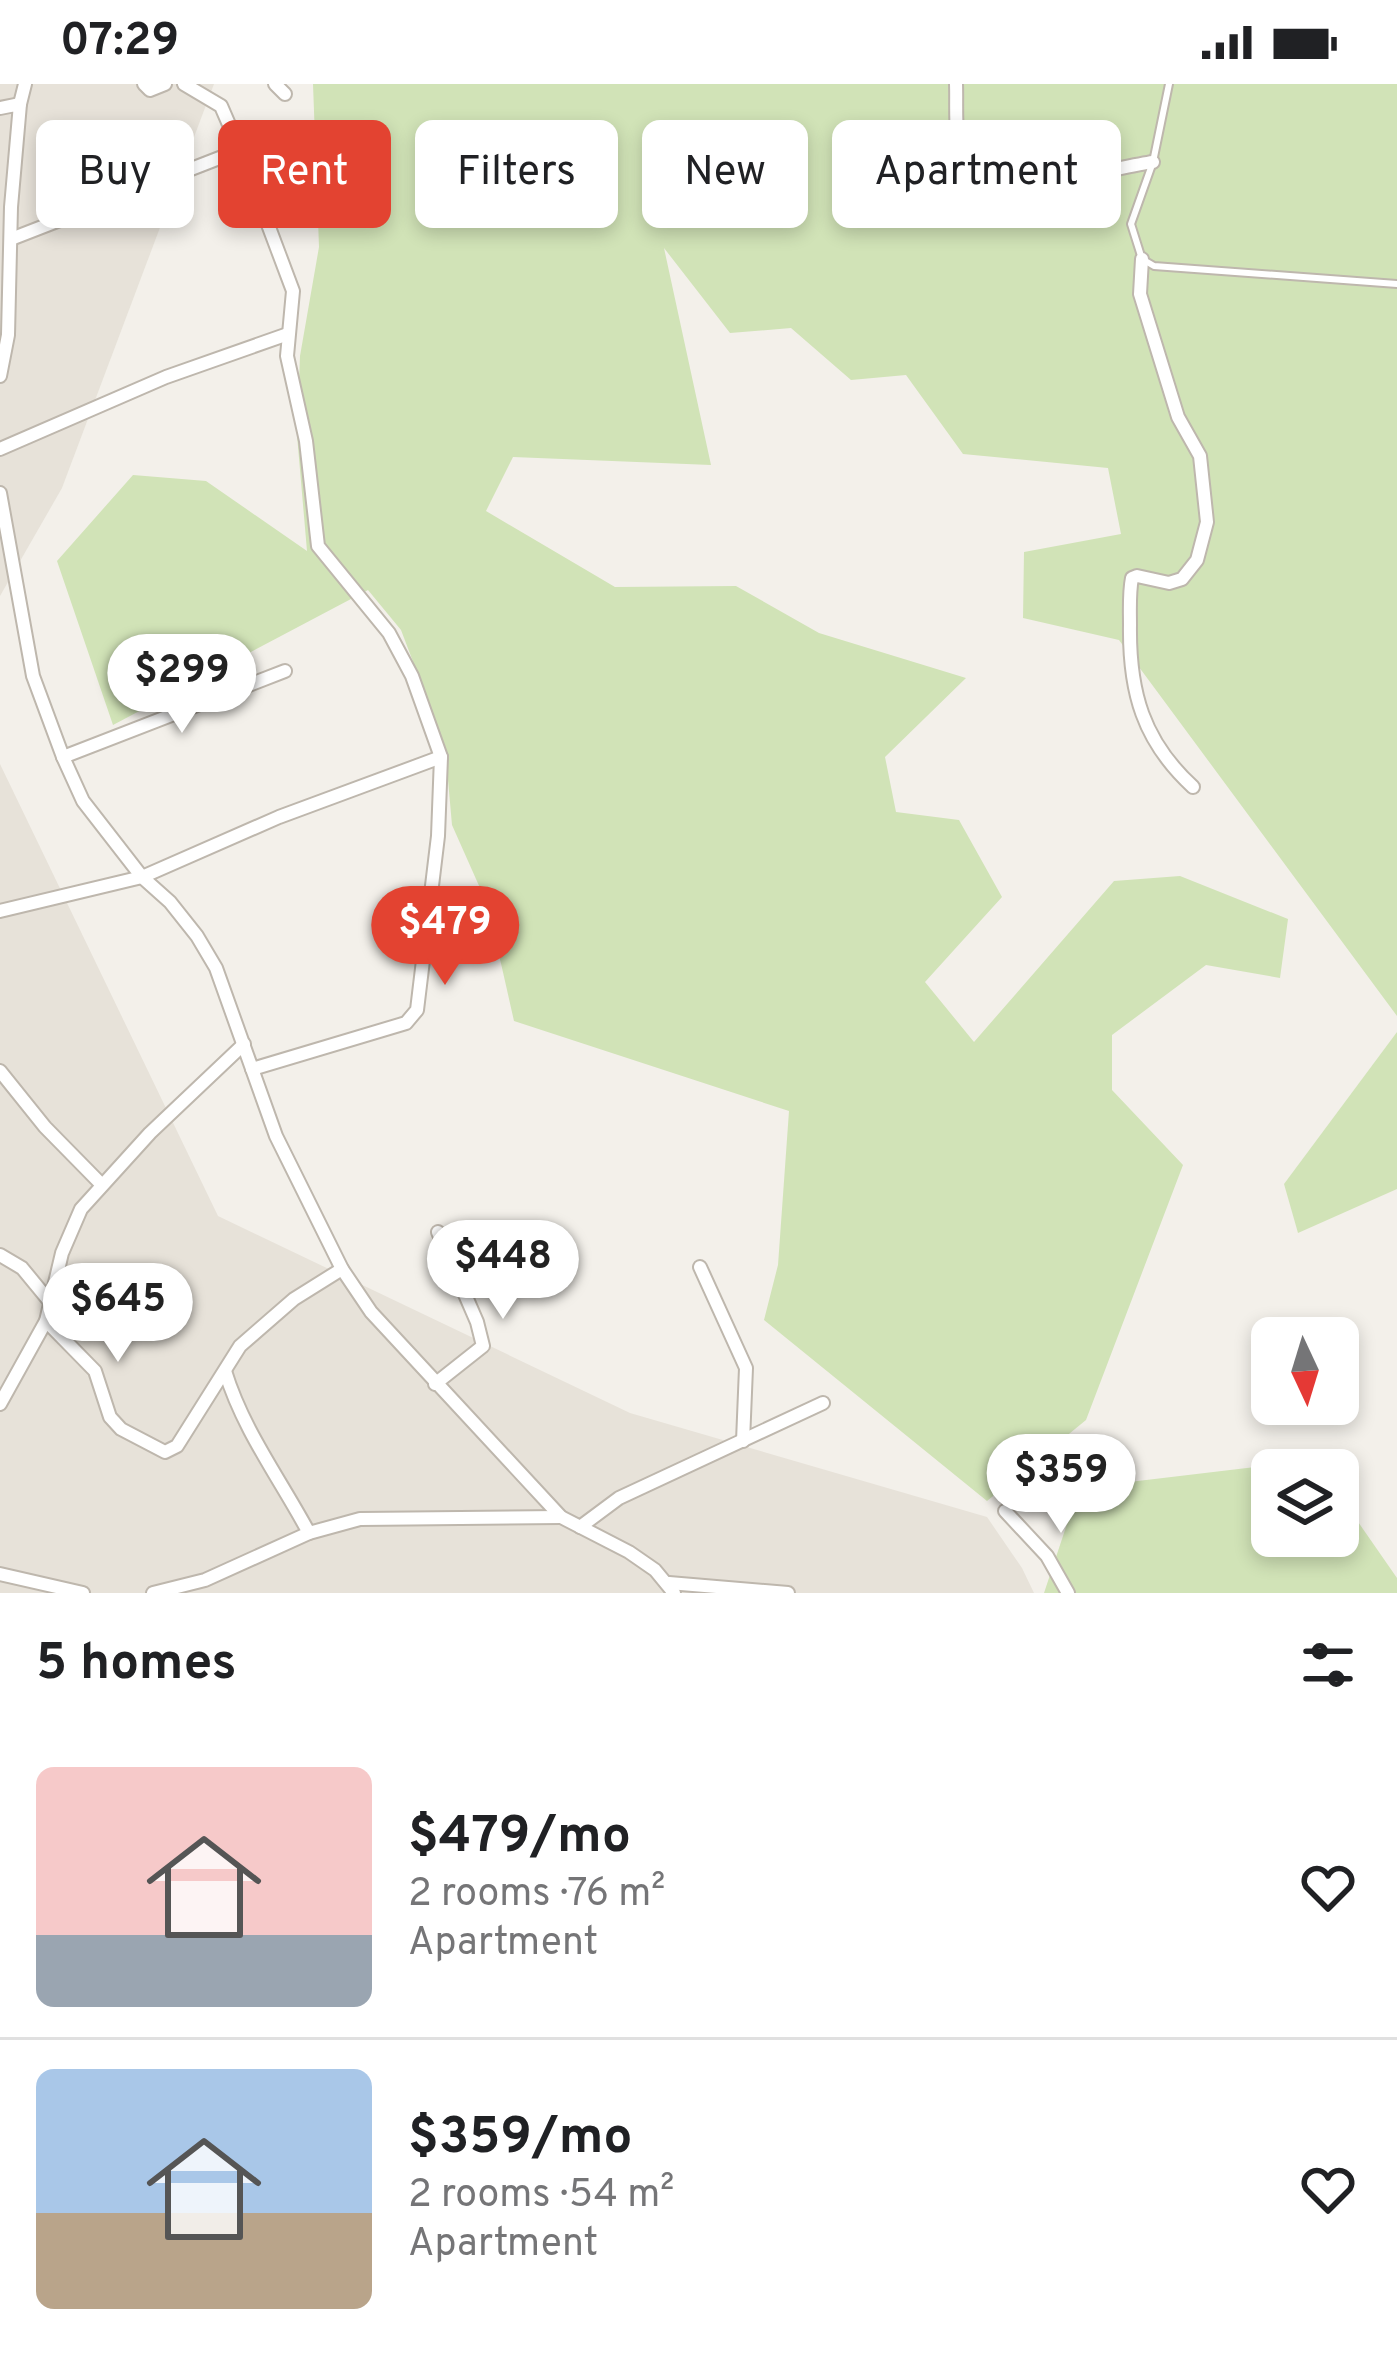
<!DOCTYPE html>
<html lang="en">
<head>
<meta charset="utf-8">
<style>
  :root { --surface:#fff; --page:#f6f6f6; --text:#202124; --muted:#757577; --line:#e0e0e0; --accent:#e34331 }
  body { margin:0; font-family:Overpass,sans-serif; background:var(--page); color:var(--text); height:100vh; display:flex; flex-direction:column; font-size:45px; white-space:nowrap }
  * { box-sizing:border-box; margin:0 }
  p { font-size:39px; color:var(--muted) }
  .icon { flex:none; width:66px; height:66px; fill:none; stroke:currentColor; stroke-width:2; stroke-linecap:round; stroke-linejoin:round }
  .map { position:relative; height:1509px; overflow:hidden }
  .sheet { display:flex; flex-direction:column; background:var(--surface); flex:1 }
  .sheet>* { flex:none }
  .banner { position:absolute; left:36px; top:36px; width:1326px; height:108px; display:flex; gap:24px }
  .needle { width:78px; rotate:176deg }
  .fabs { position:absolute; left:1251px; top:1233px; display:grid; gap:24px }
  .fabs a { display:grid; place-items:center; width:108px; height:108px; border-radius:18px; background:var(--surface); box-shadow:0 6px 18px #0003; font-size:60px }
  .price { position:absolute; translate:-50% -102px; padding:0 27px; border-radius:42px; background:#fff; color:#222; font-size:39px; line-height:78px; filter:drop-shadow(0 3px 6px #0008) }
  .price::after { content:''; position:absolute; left:50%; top:72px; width:36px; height:27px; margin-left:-18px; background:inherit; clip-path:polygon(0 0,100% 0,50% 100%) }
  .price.on { background:var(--accent); color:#fff }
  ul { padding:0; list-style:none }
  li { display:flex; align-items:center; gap:36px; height:300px; padding:0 36px }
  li+li { border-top:3px solid var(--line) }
  li span { display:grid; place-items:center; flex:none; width:336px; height:240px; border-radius:18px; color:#555 }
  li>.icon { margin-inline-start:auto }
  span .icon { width:144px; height:144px; fill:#fffc; stroke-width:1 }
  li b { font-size:51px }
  h2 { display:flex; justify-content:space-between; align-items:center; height:144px; padding:0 36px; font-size:51px }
  .pill { padding:0 42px; border-radius:18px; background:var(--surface); box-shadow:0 6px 18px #0003; font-size:42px; line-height:108px }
  .pill.on { background:var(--accent); color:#fff }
  .status { display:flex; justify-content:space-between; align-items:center; height:84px; padding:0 60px; background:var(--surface); direction:ltr }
  .status svg { height:33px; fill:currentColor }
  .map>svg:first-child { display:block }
  .residential { fill:#e7e2d9 }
  .green { fill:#d1e3b7 }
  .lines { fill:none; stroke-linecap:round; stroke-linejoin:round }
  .lane-casing { stroke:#beb7ad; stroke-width:10 }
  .street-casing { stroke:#beb7ad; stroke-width:16 }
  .lane { stroke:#fff; stroke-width:6 }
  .street { stroke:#fff; stroke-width:12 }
</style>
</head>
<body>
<div class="status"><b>07:29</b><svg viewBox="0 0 49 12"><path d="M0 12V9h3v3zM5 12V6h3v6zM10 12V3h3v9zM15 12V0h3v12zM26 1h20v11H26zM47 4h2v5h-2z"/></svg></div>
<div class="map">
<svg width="1397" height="1509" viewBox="0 0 1397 1509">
  <rect width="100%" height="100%" fill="#f3f0ea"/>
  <g class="residential">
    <polygon points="0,0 214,0 62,404 0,512"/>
    <polygon points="0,680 218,1132 630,1329 987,1433 1022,1484 1034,1509 0,1509"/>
  </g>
  <g class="green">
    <polygon points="313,0 1397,0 1397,932 1119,556 1023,534 1024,468 1121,450 1108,384 963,370 906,291 851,296 791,244 730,249 664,164 711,381 513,373 486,427 615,503 736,502 819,549 966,594 885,673 896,728 959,736 1002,813 925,898 974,958 1114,797 1180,792 1288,835 1280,894 1206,881 1112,951 1112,1006 1183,1081 1086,1336 987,1417 764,1236 778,1181 789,1027 514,937 488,822 452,741 445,662 401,546 368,506 113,641 57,477 133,391 206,397 307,467 297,351 300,272 319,163"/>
    <polygon points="1397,948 1397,1105 1298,1149 1284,1100"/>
    <polygon points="1315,1376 1322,1386 1272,1386 1272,1452 1338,1452 1338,1409 1397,1494 1397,1509 1044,1509 1079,1404"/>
  </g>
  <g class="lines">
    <g class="lane-casing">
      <polyline id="lane" points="1169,0 1153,78 1131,140 1142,175 1154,182 1397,200"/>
    </g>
    <g class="street-casing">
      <g id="street">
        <polyline points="144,0 150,6 165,0"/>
        <polyline points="275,0 285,10"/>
        <path d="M 956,0 C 957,24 953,61 966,83 C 990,122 1113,83 1153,78"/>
        <polyline points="20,20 25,0"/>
        <polyline points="0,24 20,20 11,123 8,251 0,292"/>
        <polyline points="240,66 293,207 287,272 306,357 318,462 389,549 412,592 441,673 438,752 417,926 406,939 252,985"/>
        <polyline points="11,155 240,66 221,22 184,0"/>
        <path d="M 1142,175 L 1140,210 L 1178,333 L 1200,372 L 1207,438 L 1197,476 L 1182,495 L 1169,499 L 1137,492 L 1132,494 C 1129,509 1130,526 1130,541 C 1129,608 1143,657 1193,703"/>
        <polyline points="0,365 166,293 288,250"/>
        <polyline points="0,409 33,592 63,673 83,717 142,793 170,818 197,852 216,884 276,1052 342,1185 371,1228 561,1433 629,1468 655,1486 674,1509"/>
        <polyline points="63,673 285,587"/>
        <polyline points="0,827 142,793 279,733 441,673"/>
        <polyline points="0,987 45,1043 101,1100"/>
        <polyline points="0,1171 22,1184 50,1218"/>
        <polyline points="700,1183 746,1284 743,1357"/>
        <polyline points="46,1237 95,1287 110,1333 121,1345 165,1368 177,1362 240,1262 294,1215 342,1185"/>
        <path d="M 225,1287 C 243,1346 280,1395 309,1449"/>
        <polyline points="435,1300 483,1262 477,1238 438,1148"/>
        <polyline points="0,1320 46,1237 62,1169 81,1125 150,1049 244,960"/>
        <polyline points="1005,1427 1047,1472 1068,1509"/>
        <polyline points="580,1443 619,1414 823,1319"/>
        <polyline points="0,1490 83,1509"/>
        <polyline points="669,1499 788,1509"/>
        <polyline points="153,1509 205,1496 309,1449 360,1435 561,1433"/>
      </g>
    </g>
    <use href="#lane" class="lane"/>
    <use href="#street" class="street"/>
  </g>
</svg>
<div class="fabs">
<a><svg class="needle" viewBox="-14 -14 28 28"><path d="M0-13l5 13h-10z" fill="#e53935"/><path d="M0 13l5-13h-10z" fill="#757577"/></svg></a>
<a><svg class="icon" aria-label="layers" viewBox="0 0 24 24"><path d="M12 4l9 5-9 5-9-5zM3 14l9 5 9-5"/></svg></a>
</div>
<b class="price" style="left:182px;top:652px">$299</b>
<b class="price on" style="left:445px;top:904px">$479</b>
<b class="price" style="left:503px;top:1238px">$448</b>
<b class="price" style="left:118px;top:1281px">$645</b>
<b class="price" style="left:1061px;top:1452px">$359</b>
<div class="banner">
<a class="pill">Buy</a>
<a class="pill on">Rent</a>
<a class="pill">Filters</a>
<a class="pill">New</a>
<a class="pill">Apartment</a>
</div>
</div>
<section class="sheet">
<h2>5 homes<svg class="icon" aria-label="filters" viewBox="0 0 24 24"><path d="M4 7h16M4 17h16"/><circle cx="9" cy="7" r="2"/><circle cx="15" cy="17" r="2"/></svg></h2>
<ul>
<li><span style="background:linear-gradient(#f6c9c9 70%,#9aa5b1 0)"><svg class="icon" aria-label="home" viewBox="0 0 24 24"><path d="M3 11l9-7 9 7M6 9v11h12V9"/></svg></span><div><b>$479/mo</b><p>2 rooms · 76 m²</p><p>Apartment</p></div><svg class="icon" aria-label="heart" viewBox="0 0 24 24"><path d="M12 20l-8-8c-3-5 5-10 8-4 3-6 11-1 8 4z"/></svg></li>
<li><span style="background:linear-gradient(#a9c7e8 60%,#b9a48a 0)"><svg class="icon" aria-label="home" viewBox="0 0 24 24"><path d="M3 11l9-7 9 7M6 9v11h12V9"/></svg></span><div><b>$359/mo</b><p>2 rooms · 54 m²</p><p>Apartment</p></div><svg class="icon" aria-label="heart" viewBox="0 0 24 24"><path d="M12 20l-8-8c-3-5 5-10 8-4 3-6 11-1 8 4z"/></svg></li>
</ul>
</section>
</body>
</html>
